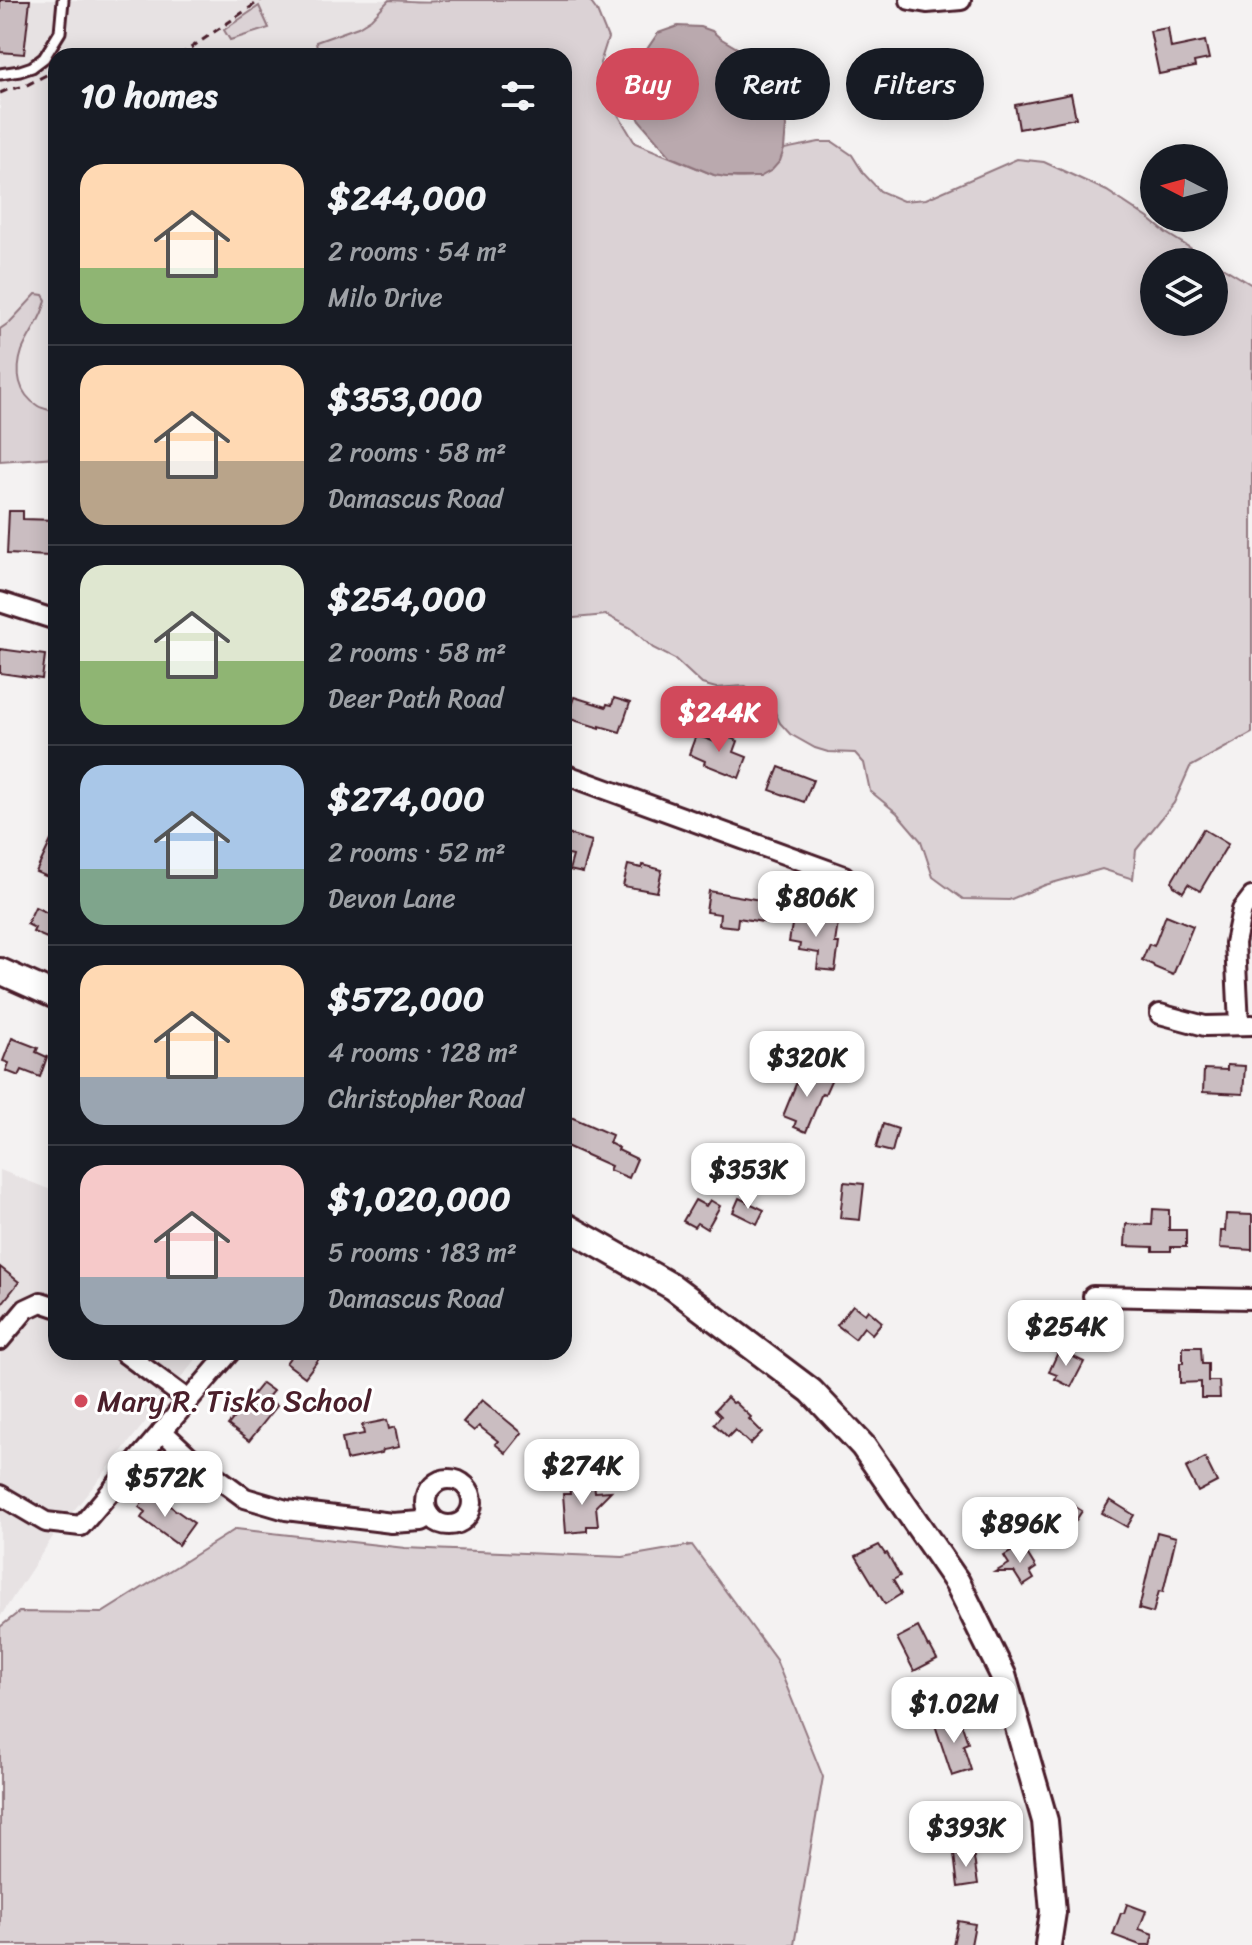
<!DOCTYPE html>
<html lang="en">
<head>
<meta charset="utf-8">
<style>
  :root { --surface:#171b24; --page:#20242c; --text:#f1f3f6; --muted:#9ea1a6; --line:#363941; --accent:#d1495b }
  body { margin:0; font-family:Sriracha,sans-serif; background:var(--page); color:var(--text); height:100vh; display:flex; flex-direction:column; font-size:30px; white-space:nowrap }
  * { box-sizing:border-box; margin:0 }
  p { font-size:26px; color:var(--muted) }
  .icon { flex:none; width:44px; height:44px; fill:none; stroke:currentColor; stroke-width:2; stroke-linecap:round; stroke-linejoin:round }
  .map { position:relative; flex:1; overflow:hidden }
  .sheet { position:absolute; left:48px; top:48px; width:524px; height:1312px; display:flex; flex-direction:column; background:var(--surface); border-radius:24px; box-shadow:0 4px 20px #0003 }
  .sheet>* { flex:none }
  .guide { position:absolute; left:596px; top:48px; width:536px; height:72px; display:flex; gap:16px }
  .needle { width:52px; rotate:276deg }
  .fabs { position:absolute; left:1140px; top:144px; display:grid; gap:16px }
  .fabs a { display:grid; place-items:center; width:88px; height:88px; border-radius:50%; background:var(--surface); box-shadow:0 4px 20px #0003; font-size:40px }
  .price { position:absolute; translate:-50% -68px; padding:0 18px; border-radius:16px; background:#fff; color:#222; font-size:26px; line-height:52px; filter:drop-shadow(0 2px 4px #0008) }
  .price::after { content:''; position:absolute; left:50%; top:48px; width:24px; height:18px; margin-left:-12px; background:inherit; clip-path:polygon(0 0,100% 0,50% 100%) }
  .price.active { background:var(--accent); color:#fff }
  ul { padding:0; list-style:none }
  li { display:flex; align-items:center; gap:24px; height:200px; padding:0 32px }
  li+li { border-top:2px solid var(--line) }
  li span { display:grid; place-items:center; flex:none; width:224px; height:160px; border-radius:24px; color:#555 }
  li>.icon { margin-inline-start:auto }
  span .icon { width:96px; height:96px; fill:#fffc; stroke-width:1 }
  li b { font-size:34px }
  h2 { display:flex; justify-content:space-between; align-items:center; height:96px; padding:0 32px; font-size:34px }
  .pill { padding:0 28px; border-radius:36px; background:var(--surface); box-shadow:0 4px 20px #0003; font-size:28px; line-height:72px }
  .pill.active { background:var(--accent); color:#fff }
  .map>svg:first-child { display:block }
  .built { fill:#e7e2e3 }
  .green { fill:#dbd2d5; stroke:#927880; stroke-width:2 }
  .water { fill:#baa9ae; stroke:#8d727a; stroke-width:2 }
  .building { fill:#cabdc1; stroke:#4a1f2b; stroke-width:2 }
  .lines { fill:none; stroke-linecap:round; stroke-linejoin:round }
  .lane-casing { stroke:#4a1f2b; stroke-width:15 }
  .street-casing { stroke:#4a1f2b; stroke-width:24 }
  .secondary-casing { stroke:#4a1f2b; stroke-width:30 }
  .path { stroke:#4a1f2b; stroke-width:3; stroke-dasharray:8 6; stroke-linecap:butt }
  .lane { stroke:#fff; stroke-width:9 }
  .street { stroke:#fff; stroke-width:18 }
  .secondary { stroke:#fff; stroke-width:24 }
  .poi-dot { fill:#d1495b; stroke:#fff; stroke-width:3 }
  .labels { text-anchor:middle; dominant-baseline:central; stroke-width:6; stroke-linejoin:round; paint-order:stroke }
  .poi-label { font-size:30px; fill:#4a1f2b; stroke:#fff; text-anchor:start }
</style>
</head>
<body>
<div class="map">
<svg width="1252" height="1945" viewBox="0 0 1252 1945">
  <rect width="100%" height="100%" fill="#f4f2f2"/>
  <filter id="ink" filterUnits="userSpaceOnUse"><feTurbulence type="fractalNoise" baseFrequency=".0125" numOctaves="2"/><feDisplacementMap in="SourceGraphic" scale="16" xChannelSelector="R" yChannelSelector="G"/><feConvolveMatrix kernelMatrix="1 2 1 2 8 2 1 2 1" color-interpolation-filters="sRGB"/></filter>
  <g filter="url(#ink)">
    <g class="built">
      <polygon points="0,0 492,0 596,53 564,520 564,56 56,56 56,423 0,405"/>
      <polygon points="0,1170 56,1192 56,1352 202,1352 54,1535 0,1617"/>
    </g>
    <g class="green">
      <path d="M 389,0 C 402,0 432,4 442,0 L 589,0 L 597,11 L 608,38 L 600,63 L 607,96 L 635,143 L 714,175 C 745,180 772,183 784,149 L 819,142 L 833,142 L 852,155 L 864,174 L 880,191 L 903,201 L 926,199 L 1017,159 L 1044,162 L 1107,191 L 1148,218 L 1166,233 L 1213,262 L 1154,262 L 1154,322 L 1214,322 L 1214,262 L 1252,285 L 1252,733 L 1190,767 L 1174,803 L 1136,850 L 1133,879 L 1102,869 L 1045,885 L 1009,900 L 963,899 L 933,877 L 921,841 L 897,813 L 870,791 L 864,763 L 855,753 L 828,752 L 815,748 L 790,734 L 780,723 L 771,704 L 744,686 L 716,688 L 702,684 L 675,659 L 653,648 L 631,628 L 606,615 L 564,619 L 564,56 L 318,56 L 316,42 L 358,27 L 371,19 Z"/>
      <polygon points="259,6 269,28 230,40 224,30"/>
      <path d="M 36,294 L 43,295 L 46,300 C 42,320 29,333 22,351 C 15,372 18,394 38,406 C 43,409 51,410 56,412 L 56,457 L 0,461 L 0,329 L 10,322 Z"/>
      <polygon points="236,1529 405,1548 623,1557 692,1545 776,1660 823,1777 794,1945 0,1945 0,1627 19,1612 102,1613"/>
    </g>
    <polygon class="water" points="678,26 701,27 712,31 720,38 742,51 750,59 779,100 786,126 784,149 780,161 772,170 760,177 726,177 714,175 671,157 640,121 630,100 626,80 629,69 645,52 658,33"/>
    <g class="building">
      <polygon points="0,0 30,0 24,54 0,52"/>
      <polygon points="1168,28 1171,48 1205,41 1209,59 1194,62 1195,67 1159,74 1150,31"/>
      <polygon points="918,54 927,94 895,101 893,92 864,99 857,68"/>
      <polygon points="1071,94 1076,118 1019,129 1015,105"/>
      <polygon points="9,511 23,511 23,519 56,520 56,544 50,544 49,556 7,554"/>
      <polygon points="0,649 45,655 42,679 0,673"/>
      <polygon points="574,697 606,707 607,704 612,705 614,698 630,703 620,732 600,726 600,728 567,718"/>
      <polygon points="718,733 738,741 734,752 747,757 739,778 704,764 705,761 689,754 696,735 715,742"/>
      <polygon points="779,767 813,780 804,802 770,790"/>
      <polygon points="1203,829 1228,844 1200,891 1188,884 1183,892 1174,886 1172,881"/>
      <polygon points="56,830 56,866 50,878 36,872"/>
      <polygon points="564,833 592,841 583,873 569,870 573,856 564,854"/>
      <polygon points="628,865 642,868 643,865 662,870 657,892 623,886"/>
      <polygon points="709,891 766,901 763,922 738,918 737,927 719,925 720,914 706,912"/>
      <polygon points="35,907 56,917 56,942 33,932 35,928 27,924"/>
      <polygon points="794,913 811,916 811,919 838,923 835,943 839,943 835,971 817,969 819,953 799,950 800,944 789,942"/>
      <polygon points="1166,915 1193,926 1173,975 1154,967 1153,965 1142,960 1149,944 1154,946"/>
      <polygon points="12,1038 38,1048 36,1052 47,1057 40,1077 22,1070 19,1076 6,1071 9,1063 3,1061"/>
      <polygon points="1227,1065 1245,1066 1243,1094 1203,1092 1204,1069 1227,1070"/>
      <polygon points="815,1068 833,1076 825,1094 822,1093 806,1132 794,1127 796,1121 783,1116 798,1079 809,1084"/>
      <polygon points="564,1114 612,1135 609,1143 619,1148 618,1150 637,1159 629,1178 609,1170 611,1166 564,1145"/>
      <polygon points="883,1124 898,1129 892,1152 876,1148"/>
      <polygon points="844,1182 864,1184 860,1220 840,1218"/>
      <polygon points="739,1198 764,1210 757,1224 733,1212"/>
      <polygon points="695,1200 706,1206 710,1200 720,1206 707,1229 697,1223 694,1227 683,1221"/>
      <polygon points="1153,1209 1169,1210 1169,1230 1186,1230 1186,1247 1171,1247 1171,1251 1153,1251 1153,1247 1125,1246 1126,1224 1152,1225"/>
      <polygon points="1226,1214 1252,1215 1252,1250 1220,1248 1221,1231 1225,1231"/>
      <polygon points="0,1267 19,1282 0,1306"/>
      <polygon points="853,1305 865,1314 868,1310 882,1322 872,1334 864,1327 855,1339 837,1325"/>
      <polygon points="1183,1347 1201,1347 1202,1364 1208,1364 1208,1381 1219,1381 1220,1398 1201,1398 1201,1382 1180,1383 1180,1363 1183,1363"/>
      <polygon points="1059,1350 1084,1362 1071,1387 1055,1379 1057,1375 1049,1372"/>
      <polygon points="294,1352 324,1352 305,1377 286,1363"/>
      <polygon points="262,1383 273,1391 267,1398 277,1406 249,1441 228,1425"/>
      <polygon points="727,1397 733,1403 735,1402 751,1417 749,1419 762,1432 750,1444 735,1430 728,1437 714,1424 721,1416 715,1410"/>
      <polygon points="482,1400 522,1433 506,1453 495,1444 498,1441 479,1426 474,1431 463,1422"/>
      <polygon points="387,1420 389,1429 395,1427 399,1447 383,1450 382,1453 346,1460 342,1438 364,1434 362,1425"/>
      <polygon points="1205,1458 1217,1482 1198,1492 1186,1468"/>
      <polygon points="594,1482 595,1492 611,1491 596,1506 598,1526 587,1526 587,1531 566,1533 563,1494 570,1494 569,1484"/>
      <polygon points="150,1492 194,1523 178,1545 141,1518 145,1512 139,1507"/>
      <polygon points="1110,1500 1134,1515 1127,1527 1102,1513"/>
      <polygon points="1066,1501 1082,1511 1070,1529 1055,1519"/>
      <polygon points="1157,1532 1176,1537 1163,1592 1159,1591 1153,1613 1139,1609"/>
      <polygon points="879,1545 885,1554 887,1553 900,1576 893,1580 901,1594 885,1604 856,1556"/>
      <polygon points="1022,1545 1036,1568 1030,1572 1034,1579 1023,1586 1014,1572 995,1572 1009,1564 1004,1556"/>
      <polygon points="918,1627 928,1647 930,1646 937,1659 914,1671 897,1638"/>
      <polygon points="959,1717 968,1743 963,1745 971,1770 952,1776 935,1725"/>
      <polygon points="961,1827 964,1844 947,1845 945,1829"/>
      <polygon points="973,1851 978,1884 958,1887 954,1854"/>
      <polygon points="1127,1904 1146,1911 1139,1929 1153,1934 1150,1945 1140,1945 1113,1935 1121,1913 1124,1913"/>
      <polygon points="958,1921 975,1924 971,1945 953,1945"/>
    </g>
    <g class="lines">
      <g class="lane-casing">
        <polyline id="lane" points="0,74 20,71 32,67 44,58 60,32 63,0"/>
      </g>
      <g class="street-casing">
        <g id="street">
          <polyline points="910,0 927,3 961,0"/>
          <polyline points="0,602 56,620"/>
          <polyline points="564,774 844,876"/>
          <polyline points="1160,1014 1205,1026 1252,1025"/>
          <polyline points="1239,1025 1235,943 1242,910 1252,897"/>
          <polyline points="1093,1296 1252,1299"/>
          <polyline points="0,1340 26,1309 41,1302 56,1307"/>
          <polyline points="123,1352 188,1400"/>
          <polyline points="162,1431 191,1458 245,1498 286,1510 392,1523 422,1521 431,1516"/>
          <circle cx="449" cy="1502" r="23"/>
          <polyline points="0,1495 46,1522 81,1526 230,1352"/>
        </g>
      </g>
      <g class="secondary-casing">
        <g id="secondary">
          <polyline points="0,971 56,996"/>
          <polyline points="564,1225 673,1287 811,1391 863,1446 957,1582 1003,1675 1045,1821 1053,1912 1048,1945"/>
        </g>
      </g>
      <g class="path">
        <polyline points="179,56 261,0"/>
        <polyline points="0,93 7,90 25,86 56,70"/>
      </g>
      <use href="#lane" class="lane"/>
      <use href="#street" class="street"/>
      <use href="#secondary" class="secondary"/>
    </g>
  </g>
  <circle class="poi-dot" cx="81" cy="1401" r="8"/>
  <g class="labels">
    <g class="poi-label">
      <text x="97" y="1401">Mary R. Tisko School</text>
    </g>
  </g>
</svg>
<div class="fabs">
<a><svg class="needle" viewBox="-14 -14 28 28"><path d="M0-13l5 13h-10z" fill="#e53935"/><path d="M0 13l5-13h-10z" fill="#9ea1a6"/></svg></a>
<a><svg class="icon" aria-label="layers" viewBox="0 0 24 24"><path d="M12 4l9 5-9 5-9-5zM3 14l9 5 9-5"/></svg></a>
</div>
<b class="price active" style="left:719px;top:754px">$244K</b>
<b class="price" style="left:816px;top:939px">$806K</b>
<b class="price" style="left:807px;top:1099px">$320K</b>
<b class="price" style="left:748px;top:1211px">$353K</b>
<b class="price" style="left:1066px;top:1368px">$254K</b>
<b class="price" style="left:582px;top:1507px">$274K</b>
<b class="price" style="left:165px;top:1519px">$572K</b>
<b class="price" style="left:1020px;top:1565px">$896K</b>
<b class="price" style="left:954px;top:1745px">$1.02M</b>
<b class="price" style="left:966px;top:1869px">$393K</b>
<div class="guide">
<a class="pill active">Buy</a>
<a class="pill">Rent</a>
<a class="pill">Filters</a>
</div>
<section class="sheet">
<h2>10 homes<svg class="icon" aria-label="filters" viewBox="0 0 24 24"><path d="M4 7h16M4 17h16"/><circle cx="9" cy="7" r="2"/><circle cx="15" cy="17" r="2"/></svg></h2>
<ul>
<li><span style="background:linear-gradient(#ffd9b3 65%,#8fb573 0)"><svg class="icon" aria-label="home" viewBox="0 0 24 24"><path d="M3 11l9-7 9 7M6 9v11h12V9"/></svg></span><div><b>$244,000</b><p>2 rooms · 54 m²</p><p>Milo Drive</p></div></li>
<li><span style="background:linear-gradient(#ffd9b3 60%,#b9a48a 0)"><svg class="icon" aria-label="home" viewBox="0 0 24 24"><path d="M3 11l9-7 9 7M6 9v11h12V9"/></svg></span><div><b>$353,000</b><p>2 rooms · 58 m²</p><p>Damascus Road</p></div></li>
<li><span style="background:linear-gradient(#dfe7d0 60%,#8fb573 0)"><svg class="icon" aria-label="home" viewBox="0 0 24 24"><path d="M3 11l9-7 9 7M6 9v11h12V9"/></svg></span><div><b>$254,000</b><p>2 rooms · 58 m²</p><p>Deer Path Road</p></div></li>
<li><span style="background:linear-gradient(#a9c7e8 65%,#7fa58c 0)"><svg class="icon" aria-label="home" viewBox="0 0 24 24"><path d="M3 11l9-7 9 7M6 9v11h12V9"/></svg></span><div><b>$274,000</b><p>2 rooms · 52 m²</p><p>Devon Lane</p></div></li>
<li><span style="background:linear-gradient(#ffd9b3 70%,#9aa5b1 0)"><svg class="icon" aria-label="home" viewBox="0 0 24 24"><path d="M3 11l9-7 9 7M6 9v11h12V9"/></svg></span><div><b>$572,000</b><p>4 rooms · 128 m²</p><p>Christopher Road</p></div></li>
<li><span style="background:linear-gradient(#f6c9c9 70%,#9aa5b1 0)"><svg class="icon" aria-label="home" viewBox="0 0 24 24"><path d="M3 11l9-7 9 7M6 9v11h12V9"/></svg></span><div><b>$1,020,000</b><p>5 rooms · 183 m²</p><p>Damascus Road</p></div></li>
</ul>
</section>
</div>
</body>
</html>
